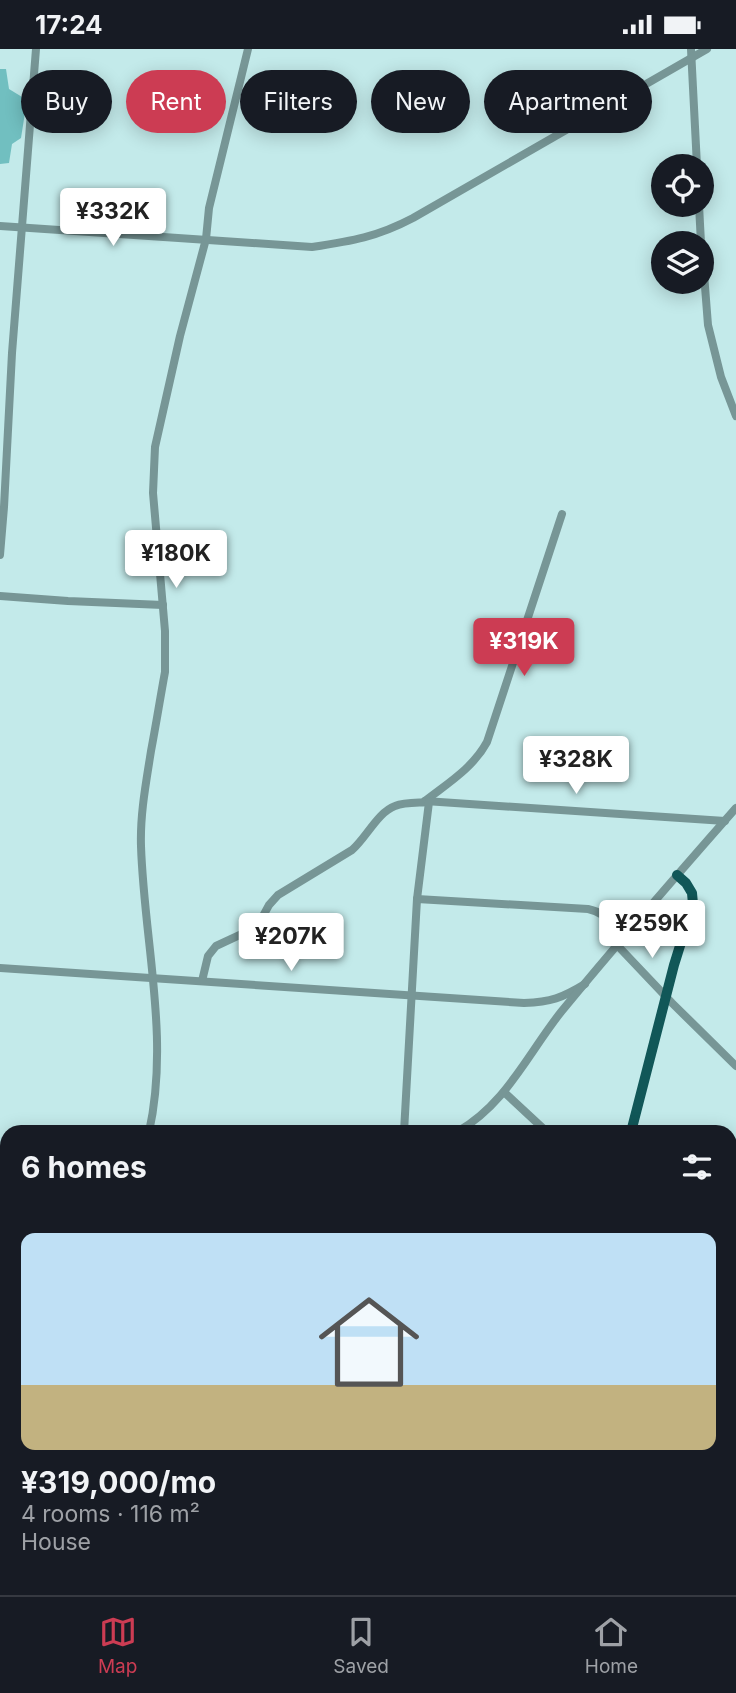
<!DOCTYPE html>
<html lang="en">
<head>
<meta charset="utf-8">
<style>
  :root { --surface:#171b24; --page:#242831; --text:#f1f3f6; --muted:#9ea1a6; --line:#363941; --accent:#cc3c53 }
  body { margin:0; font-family:Inter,sans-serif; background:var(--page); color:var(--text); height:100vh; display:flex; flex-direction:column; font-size:26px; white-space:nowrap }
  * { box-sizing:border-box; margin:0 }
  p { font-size:23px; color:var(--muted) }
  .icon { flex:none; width:38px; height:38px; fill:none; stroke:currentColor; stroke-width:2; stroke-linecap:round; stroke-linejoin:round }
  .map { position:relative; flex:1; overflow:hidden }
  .drawer { position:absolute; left:0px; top:1076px; width:737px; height:471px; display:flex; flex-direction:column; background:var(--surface); border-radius:21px 21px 0 0; box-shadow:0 4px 18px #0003 }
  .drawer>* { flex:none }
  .guide { position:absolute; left:21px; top:21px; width:695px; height:63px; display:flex; gap:14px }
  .buttons { position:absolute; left:651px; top:105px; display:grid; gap:14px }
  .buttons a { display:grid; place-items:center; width:63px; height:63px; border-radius:50%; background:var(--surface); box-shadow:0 4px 18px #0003; font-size:35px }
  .price { position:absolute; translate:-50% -60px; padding:0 16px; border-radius:7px; background:#fff; color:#222; font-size:23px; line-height:46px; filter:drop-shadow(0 2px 4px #0008) }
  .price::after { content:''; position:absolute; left:50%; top:42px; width:21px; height:16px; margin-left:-10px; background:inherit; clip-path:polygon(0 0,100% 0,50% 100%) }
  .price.active { background:var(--accent); color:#fff }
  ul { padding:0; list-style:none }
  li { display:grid; align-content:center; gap:14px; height:371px; padding:0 21px }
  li+li { border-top:2px solid var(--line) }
  li span { display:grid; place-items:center; height:217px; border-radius:14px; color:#555 }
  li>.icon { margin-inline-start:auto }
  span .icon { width:126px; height:126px; fill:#fffc; stroke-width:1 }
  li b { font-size:30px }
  h2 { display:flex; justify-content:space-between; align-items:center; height:84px; padding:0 21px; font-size:30px }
  .tag { padding:0 24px; border-radius:32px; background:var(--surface); box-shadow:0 4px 18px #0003; font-size:24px; line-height:63px }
  .tag.active { background:var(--accent); color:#fff }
  .status { display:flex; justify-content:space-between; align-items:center; height:49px; padding:0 35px; background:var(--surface); direction:ltr }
  .status svg { height:19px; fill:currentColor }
  .dock { display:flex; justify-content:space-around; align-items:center; height:98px; border-top:2px solid var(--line); background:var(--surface); font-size:19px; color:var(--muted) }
  .dock a { display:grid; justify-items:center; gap:4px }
  .dock .active { color:var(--accent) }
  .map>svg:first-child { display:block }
  .green { fill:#9ed1d1 }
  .forest { fill:#71bfc0 }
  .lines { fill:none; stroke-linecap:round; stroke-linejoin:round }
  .river { stroke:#509f9f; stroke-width:10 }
  .minor { stroke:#779696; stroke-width:8 }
  .major { stroke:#115758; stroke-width:10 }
</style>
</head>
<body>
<div class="status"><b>17:24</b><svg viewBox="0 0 49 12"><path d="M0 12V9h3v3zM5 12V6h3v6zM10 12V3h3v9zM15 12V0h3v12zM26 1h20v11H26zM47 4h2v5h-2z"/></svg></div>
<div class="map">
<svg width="736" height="1546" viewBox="0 0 736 1546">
  <rect width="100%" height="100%" fill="#c3eaea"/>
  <g class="green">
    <polygon points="736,1188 736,1411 730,1418 730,1195"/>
    <polygon points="106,1540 619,1540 614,1546 100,1546"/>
  </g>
  <polygon class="forest" points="0,20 6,20 9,40 27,51 21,89 12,95 9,114 0,115"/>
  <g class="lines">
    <polyline class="river" points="0,1337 7,1335"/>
    <g class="minor">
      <polyline points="691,0 697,117"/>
      <polyline points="699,156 701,194"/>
      <path d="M 0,177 L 312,198 C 352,192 377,188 413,169 L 707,0"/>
      <polyline points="702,199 708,276 721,328 736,367"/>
      <polyline points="0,506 4,458 12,304 36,0"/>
      <polyline points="0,547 68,552 163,556"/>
      <path d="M 425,752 C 448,734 473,719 487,693 L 562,465"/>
      <polyline points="425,752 725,772"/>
      <path d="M 417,850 L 588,860 C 604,863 614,875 626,885"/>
      <polyline points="617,896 672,954 736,1017"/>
      <path d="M 0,919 L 524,954 C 551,953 562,949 585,935"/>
      <path d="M 202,932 L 208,907 L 216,897 L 257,878 L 269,856 L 278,846 L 352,801 C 366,789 378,763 395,757 C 405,753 419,754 429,753"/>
      <polyline points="504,1043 547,1083"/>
      <path d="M 149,1083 C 170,989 144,892 141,797 C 140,765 146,734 151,702 C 156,676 160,650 165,623 L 165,582 L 153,444 L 155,398 L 180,287 L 206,190 L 209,159 L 248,0"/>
      <polyline points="404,1083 417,850 429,753"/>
      <path d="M 457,1083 C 506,1055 527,1006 561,963 C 618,894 677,826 736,759"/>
      <polyline points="730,1126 736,1120"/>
      <polyline points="0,1237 7,1236"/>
      <polyline points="0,1245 7,1243"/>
      <polyline points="0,1342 7,1341"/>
      <polyline points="0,1396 7,1384"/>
    </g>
    <g class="major">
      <polyline points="631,1083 674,916 693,855 692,844 686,834 677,826"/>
      <polyline points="106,1546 112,1540"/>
      <polyline points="211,1546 216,1540"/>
    </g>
  </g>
</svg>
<div class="buttons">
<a><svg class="icon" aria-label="locate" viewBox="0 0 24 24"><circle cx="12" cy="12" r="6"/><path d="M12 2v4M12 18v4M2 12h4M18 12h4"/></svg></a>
<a><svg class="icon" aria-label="layers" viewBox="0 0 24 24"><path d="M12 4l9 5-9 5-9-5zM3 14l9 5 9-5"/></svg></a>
</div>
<b class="price" style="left:113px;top:199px">¥332K</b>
<b class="price" style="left:176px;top:541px">¥180K</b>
<b class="price active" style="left:524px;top:629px">¥319K</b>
<b class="price" style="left:576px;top:747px">¥328K</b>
<b class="price" style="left:652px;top:911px">¥259K</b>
<b class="price" style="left:291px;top:924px">¥207K</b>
<div class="guide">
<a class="tag">Buy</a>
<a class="tag active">Rent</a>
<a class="tag">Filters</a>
<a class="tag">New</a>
<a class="tag">Apartment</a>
</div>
<section class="drawer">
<h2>6 homes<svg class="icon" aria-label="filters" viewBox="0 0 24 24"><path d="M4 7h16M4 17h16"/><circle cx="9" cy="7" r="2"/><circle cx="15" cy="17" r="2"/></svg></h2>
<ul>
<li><span style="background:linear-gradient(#bfe0f5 70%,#c2b280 0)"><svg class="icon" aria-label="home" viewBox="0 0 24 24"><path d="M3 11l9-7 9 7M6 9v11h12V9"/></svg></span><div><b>¥319,000/mo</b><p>4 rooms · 116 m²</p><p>House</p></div></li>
</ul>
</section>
</div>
<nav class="dock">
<a class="active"><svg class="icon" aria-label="map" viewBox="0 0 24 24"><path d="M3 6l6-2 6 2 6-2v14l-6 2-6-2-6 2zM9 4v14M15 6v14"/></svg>Map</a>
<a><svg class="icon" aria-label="saved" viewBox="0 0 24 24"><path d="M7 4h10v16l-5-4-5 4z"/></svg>Saved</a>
<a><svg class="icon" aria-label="home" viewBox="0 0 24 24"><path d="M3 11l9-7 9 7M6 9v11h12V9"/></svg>Home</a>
</nav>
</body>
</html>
